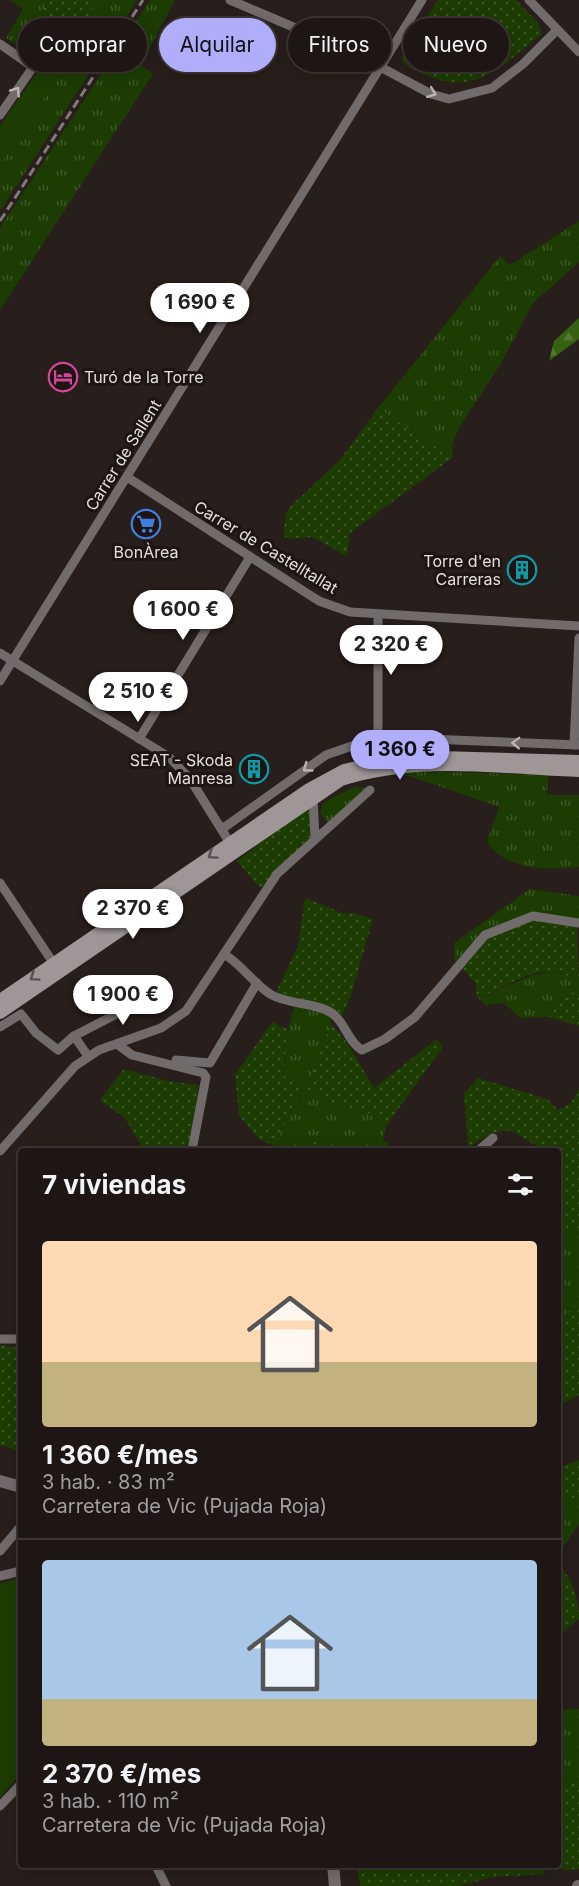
<!DOCTYPE html>
<html lang="es">
<head>
<meta charset="utf-8">
<style>
  :root { --surface:#1e1614; --page:#2b2322; --text:#f1f3f6; --muted:#a19fa0; --line:#3c3534; --accent:#b0aefa }
  body { margin:0; font-family:Inter,sans-serif; background:var(--page); color:var(--text); height:100vh; display:flex; flex-direction:column; font-size:22px; white-space:nowrap }
  * { box-sizing:border-box; margin:0 }
  p { font-size:20px; color:var(--muted) }
  .icon { flex:none; width:33px; height:33px; fill:none; stroke:currentColor; stroke-width:2; stroke-linecap:round; stroke-linejoin:round }
  .map { position:relative; flex:1; overflow:hidden }
  .panel { position:absolute; left:18px; top:1148px; width:543px; height:720px; display:flex; flex-direction:column; background:var(--surface); border-radius:6px; box-shadow:0 3px 15px #0003,0 0 0 2px var(--line) }
  .panel>* { flex:none }
  .top-card { position:absolute; left:18px; top:18px; width:543px; height:54px; display:flex; gap:12px }
  .price { position:absolute; translate:-50% -51px; padding:0 14px; border-radius:21px; background:#fff; color:#222; font-size:20px; line-height:39px; filter:drop-shadow(0 2px 3px #0008) }
  .price::after { content:''; position:absolute; left:50%; top:36px; width:18px; height:14px; margin-left:-9px; background:inherit; clip-path:polygon(0 0,100% 0,50% 100%) }
  .price.current { background:var(--accent); color:#111 }
  ul { padding:0; list-style:none }
  li { display:grid; align-content:center; gap:12px; height:318px; padding:0 24px }
  li+li { border-top:2px solid var(--line) }
  li span { display:grid; place-items:center; height:186px; border-radius:6px; color:#555 }
  li>.icon { margin-inline-start:auto }
  span .icon { width:108px; height:108px; fill:#fffc; stroke-width:1 }
  li b { font-size:26px }
  h2 { display:flex; justify-content:space-between; align-items:center; height:72px; padding:0 24px; font-size:26px }
  .tag { padding:0 21px; border-radius:27px; background:var(--surface); box-shadow:0 3px 15px #0003,0 0 0 2px var(--line); font-size:21px; line-height:54px }
  .tag.current { background:var(--accent); color:#111 }
  .map>svg:first-child { display:block }
  .grass { fill:url(#grass-tufts) }
  .forest { fill:url(#forest-firs) }
  .park { fill:#1c3c02 }
  .garden { fill:url(#garden-dots) }
  .lines { fill:none; stroke-linecap:round; stroke-linejoin:round }
  .minor { stroke:#716b6c; stroke-width:9 }
  .tertiary { stroke:#716b6c; stroke-width:12 }
  .secondary { stroke:#9f9698; stroke-width:12 }
  .rail { stroke:#817976; stroke-width:3; stroke-dasharray:9 4.5; stroke-linecap:butt }
  .oneway { stroke:#bcb6b5 }
  .oneway2 { stroke:#584f4e }
  .labels { text-anchor:middle; dominant-baseline:central; stroke-width:6; stroke-linejoin:round; paint-order:stroke }
  .poi-label { font-size:16px; fill:#e5dedc; stroke:#1e1512; text-anchor:end }
  .street-label { font-size:16px; fill:#e5dedc; stroke:#1e1512 }
</style>
</head>
<body>
<div class="map">
<svg width="579" height="1886" viewBox="0 0 579 1886">
  <defs>
    <pattern id="grass-tufts" width="24" height="20" patternUnits="userSpaceOnUse" patternTransform="scale(1.5)"><rect width="24" height="20" fill="#1c3c02"/><path d="M3 7l-1-3M5 7V3M7 7l1-3M15 17l-1-3M17 17v-4M19 17l1-3" fill="none" stroke="#3d5826"/></pattern>
    <pattern id="forest-firs" width="22" height="20" patternUnits="userSpaceOnUse" patternTransform="scale(1.5)"><rect width="22" height="20" fill="#356110"/><path d="M5 1l3.5 6h-7zM16 11l3.5 6h-7z" fill="#527732"/></pattern>
    <pattern id="garden-dots" width="8" height="8" patternUnits="userSpaceOnUse" patternTransform="scale(1.5)"><rect width="8" height="8" fill="#1c3c02"/><path d="M2 2h.1M6 6h.1" fill="none" stroke="#3d5826" stroke-width="1.8" stroke-linecap="round"/></pattern>
  </defs>
  <rect width="100%" height="100%" fill="#281e1b"/>
  <g class="grass">
    <polygon points="10,0 48,0 41,18 50,42 70,42 85,36 95,0 137,0 0,211 0,165 61,71 6,38 23,9"/>
    <polygon points="150,0 175,0 141,65 153,74 0,310 0,228"/>
    <polygon points="579,221 579,262 533,303 502,362 462,423 453,441 452,458 378,408 500,256 510,265"/>
    <path d="M 405,771 L 548,775 L 547,795 L 579,795 L 579,867 C 548,870 504,871 487,841 L 499,807 L 410,776 L 371,775 Z"/>
    <polygon points="356,786 370,790 330,826 320,813 323,803"/>
    <polygon points="530,889 579,896 579,923 459,965 455,961 454,943"/>
    <path d="M 551,972 L 579,978 L 579,995 L 559,994 L 549,1017 L 520,1018 L 504,1003 L 486,1005 L 478,998 C 503,990 525,974 551,972 Z"/>
    <path d="M 296,1002 L 331,1013 L 331,1024 L 308,1089 L 359,1112 L 370,1113 L 386,1126 L 383,1140 L 396,1150 L 329,1150 L 316,1135 C 299,1147 295,1155 274,1146 L 303,1089 L 284,1076 L 286,1058 L 284,1042 Z"/>
    <polygon points="558,1223 579,1235 579,1307 558,1319"/>
    <polygon points="566,1498 579,1500 579,1524 558,1554 558,1499"/>
    <polygon points="579,1709 579,1780 558,1784 558,1710"/>
  </g>
  <polygon class="forest" points="579,318 579,339 549,361 554,341"/>
  <g class="park">
    <polygon points="44,62 61,71 0,165 0,126"/>
    <polygon points="15,1579 21,1579 21,1774 0,1797 0,1584"/>
  </g>
  <g class="garden">
    <path d="M 48,0 L 95,0 L 85,36 C 64,47 51,43 33,29 Z"/>
    <path d="M 438,0 L 516,0 L 538,23 L 542,34 C 504,63 479,97 428,76 C 417,71 408,69 401,59 Z"/>
    <polygon points="378,408 452,458 350,533 347,556 312,537 288,539 284,536 285,515 290,507 340,460"/>
    <polygon points="310,805 312,841 260,888 237,861"/>
    <polygon points="305,898 345,914 353,913 373,919 351,995 340,1021 331,1013 277,997 277,990 298,946"/>
    <path d="M 533,916 L 577,923 L 579,978 C 569,977 560,972 550,972 C 526,970 501,991 477,998 L 476,984 L 459,965 L 485,935 Z"/>
    <polygon points="573,993 579,995 579,1026 549,1017 559,994"/>
    <polygon points="272,1022 287,1029 284,1076 303,1088 274,1146 259,1139 239,1116 235,1075"/>
    <path d="M 331,1024 C 347,1039 362,1068 374,1088 L 437,1039 L 443,1047 L 386,1126 L 370,1113 L 359,1112 L 334,1104 L 307,1089 Z"/>
    <polygon points="124,1069 168,1081 199,1085 188,1150 144,1150 125,1118 100,1100"/>
    <path d="M 478,1078 L 547,1099 L 558,1110 L 570,1104 L 579,1089 L 579,1235 L 558,1223 L 558,1150 C 514,1150 524,1108 468,1148 L 464,1093 Z"/>
    <polygon points="316,1135 329,1150 295,1150"/>
    <polygon points="579,1307 579,1395 558,1406 558,1319"/>
    <polygon points="0,1345 21,1348 21,1451 0,1445"/>
    <polygon points="579,1460 579,1500 558,1499 558,1468"/>
    <path d="M 558,1565 C 573,1577 579,1602 579,1619 L 558,1636 Z"/>
    <polygon points="579,1780 579,1869 564,1870 555,1865 558,1864 558,1784"/>
    <polygon points="543,1864 544,1874 494,1877 459,1886 360,1886 357,1865"/>
  </g>
  <g class="lines">
    <g class="minor">
      <polyline points="230,0 354,53 431,94 449,99 492,88 523,64 557,30"/>
      <polyline points="529,0 579,52"/>
      <polyline points="0,44 33,67 0,115"/>
      <polyline points="127,477 319,601 350,612 579,626"/>
      <polyline points="378,615 378,737"/>
      <polyline points="0,653 169,757 190,779 230,843"/>
      <polyline points="0,681 422,0"/>
      <polyline points="139,739 250,557"/>
      <polyline points="574,745 579,638"/>
      <polyline points="313,797 315,838"/>
      <polyline points="222,829 326,755 378,737 579,745"/>
      <polyline points="0,883 54,964"/>
      <path d="M 224,954 C 242,965 252,982 270,994 C 288,1005 316,1002 333,1014 C 346,1024 348,1042 362,1050 L 385,1039 L 415,1017 L 485,935 L 533,916 L 579,923"/>
      <polyline points="0,1027 21,1014 36,1033 58,1050 74,1036 88,1056"/>
      <polyline points="74,1036 159,992"/>
      <polyline points="117,1044 132,1055 203,1073 206,1077 192,1150"/>
      <polyline points="176,1060 210,1063 257,983"/>
      <polyline points="479,1150 493,1138"/>
      <polyline points="0,1151 75,1066 99,1050 161,1028 186,1011 277,874 370,790"/>
      <polyline points="0,1339 21,1339"/>
      <polyline points="0,1551 21,1526"/>
      <polyline points="0,1576 21,1571"/>
      <polyline points="0,1806 21,1784"/>
      <polyline points="155,1864 166,1886"/>
    </g>
    <g class="tertiary">
      <polyline points="0,1481 21,1487"/>
      <polyline points="333,1864 335,1886"/>
      <polyline points="578,1886 579,1886"/>
    </g>
    <g class="secondary">
      <polyline points="0,1000 309,789 344,770 404,756 579,761"/>
      <path d="M 0,1013 L 341,780 C 418,755 499,768 579,771"/>
    </g>
    <polyline class="rail" points="0,221 143,0"/>
  </g>
  <defs><path id="oneway-chevron" d="M-2-3.5L2.5 0L-2 3.5" fill="none" stroke-width="1.6" stroke-linecap="round" stroke-linejoin="round" transform="scale(1.5)"/></defs>
  <g class="oneway">
    <use href="#oneway-chevron" transform="translate(16 91) rotate(-56)"/>
    <use href="#oneway-chevron" transform="translate(432 93) rotate(21)"/>
    <use href="#oneway-chevron" transform="translate(516 743) rotate(-178)"/>
    <use href="#oneway-chevron" transform="translate(307 768) rotate(144)"/>
  </g>
  <g class="oneway2">
    <use href="#oneway-chevron" transform="translate(212 855) rotate(146)"/>
    <use href="#oneway-chevron" transform="translate(34 977) rotate(146)"/>
  </g>
  <defs>
    <g id="hotel-ring" transform="scale(1.5)"><circle r="9.5" fill="#1e1512" stroke="#d1479c" stroke-width="1.5"/><path d="M-6-4.5h1.5V1H6V5H4.5V3h-9V5H-6ZM-4 0a1.8 1.8 0 1 1 3.6 0ZM.5 0V-2.5h3Q6-2.5 6 0Z" fill="#d1479c"/></g>
    <g id="supermarket-ring" transform="scale(1.5)"><circle r="9.5" fill="#1e1512" stroke="#3f7fe0" stroke-width="1.5"/><path d="M-6-5.5h2.5l.6 2H6L4.5 2H-2.5L-4.4-4H-6ZM-1.5 3.2a1.3 1.3 0 1 0 .1 0ZM3 3.2a1.3 1.3 0 1 0 .1 0Z" fill="#3f7fe0"/></g>
    <g id="building-ring" transform="scale(1.5)"><circle r="9.5" fill="#1e1512" stroke="#0f9aa8" stroke-width="1.5"/><path d="M-4-6H4V6H1V3H-1V6H-4ZM-2.5-4.3h1.7v1.8h-1.7ZM.8-4.3h1.7v1.8H.8ZM-2.5-1h1.7V.8h-1.7ZM.8-1h1.7V.8H.8Z" fill="#0f9aa8"/></g>
  </defs>
  <g fill-rule="evenodd">
    <use href="#hotel-ring" x="63" y="377"/>
    <use href="#supermarket-ring" x="146" y="524"/>
    <use href="#building-ring" x="522" y="570"/>
    <use href="#building-ring" x="254" y="769"/>
  </g>
  <g class="labels">
    <g class="poi-label">
      <text x="84" y="377" text-anchor="start">Turó de la Torre</text>
      <text x="146" y="552" text-anchor="middle">BonÀrea</text>
      <text x="501" y="561">Torre d'en<tspan x="501" dy="18">Carreras</tspan></text>
      <text x="233" y="760">SEAT - Skoda<tspan x="233" dy="18">Manresa</tspan></text>
    </g>
    <g class="street-label">
      <text transform="translate(123 455) rotate(-58)">Carrer de Sallent</text>
      <text transform="translate(266 547) rotate(31)">Carrer de Castelltallat</text>
    </g>
  </g>
</svg>
<b class="price" style="left:200px;top:334px">1 690 €</b>
<b class="price" style="left:183px;top:641px">1 600 €</b>
<b class="price" style="left:391px;top:676px">2 320 €</b>
<b class="price" style="left:138px;top:723px">2 510 €</b>
<b class="price current" style="left:400px;top:781px">1 360 €</b>
<b class="price" style="left:133px;top:940px">2 370 €</b>
<b class="price" style="left:123px;top:1026px">1 900 €</b>
<div class="top-card">
<a class="tag">Comprar</a>
<a class="tag current">Alquilar</a>
<a class="tag">Filtros</a>
<a class="tag">Nuevo</a>
</div>
<section class="panel">
<h2>7 viviendas<svg class="icon" aria-label="filters" viewBox="0 0 24 24"><path d="M4 7h16M4 17h16"/><circle cx="9" cy="7" r="2"/><circle cx="15" cy="17" r="2"/></svg></h2>
<ul>
<li><span style="background:linear-gradient(#ffd9b3 65%,#c2b280 0)"><svg class="icon" aria-label="home" viewBox="0 0 24 24"><path d="M3 11l9-7 9 7M6 9v11h12V9"/></svg></span><div><b>1 360 €/mes</b><p>3 hab. · 83 m²</p><p>Carretera de Vic (Pujada Roja)</p></div></li>
<li><span style="background:linear-gradient(#a9c7e8 75%,#c2b280 0)"><svg class="icon" aria-label="home" viewBox="0 0 24 24"><path d="M3 11l9-7 9 7M6 9v11h12V9"/></svg></span><div><b>2 370 €/mes</b><p>3 hab. · 110 m²</p><p>Carretera de Vic (Pujada Roja)</p></div></li>
</ul>
</section>
</div>
</body>
</html>
